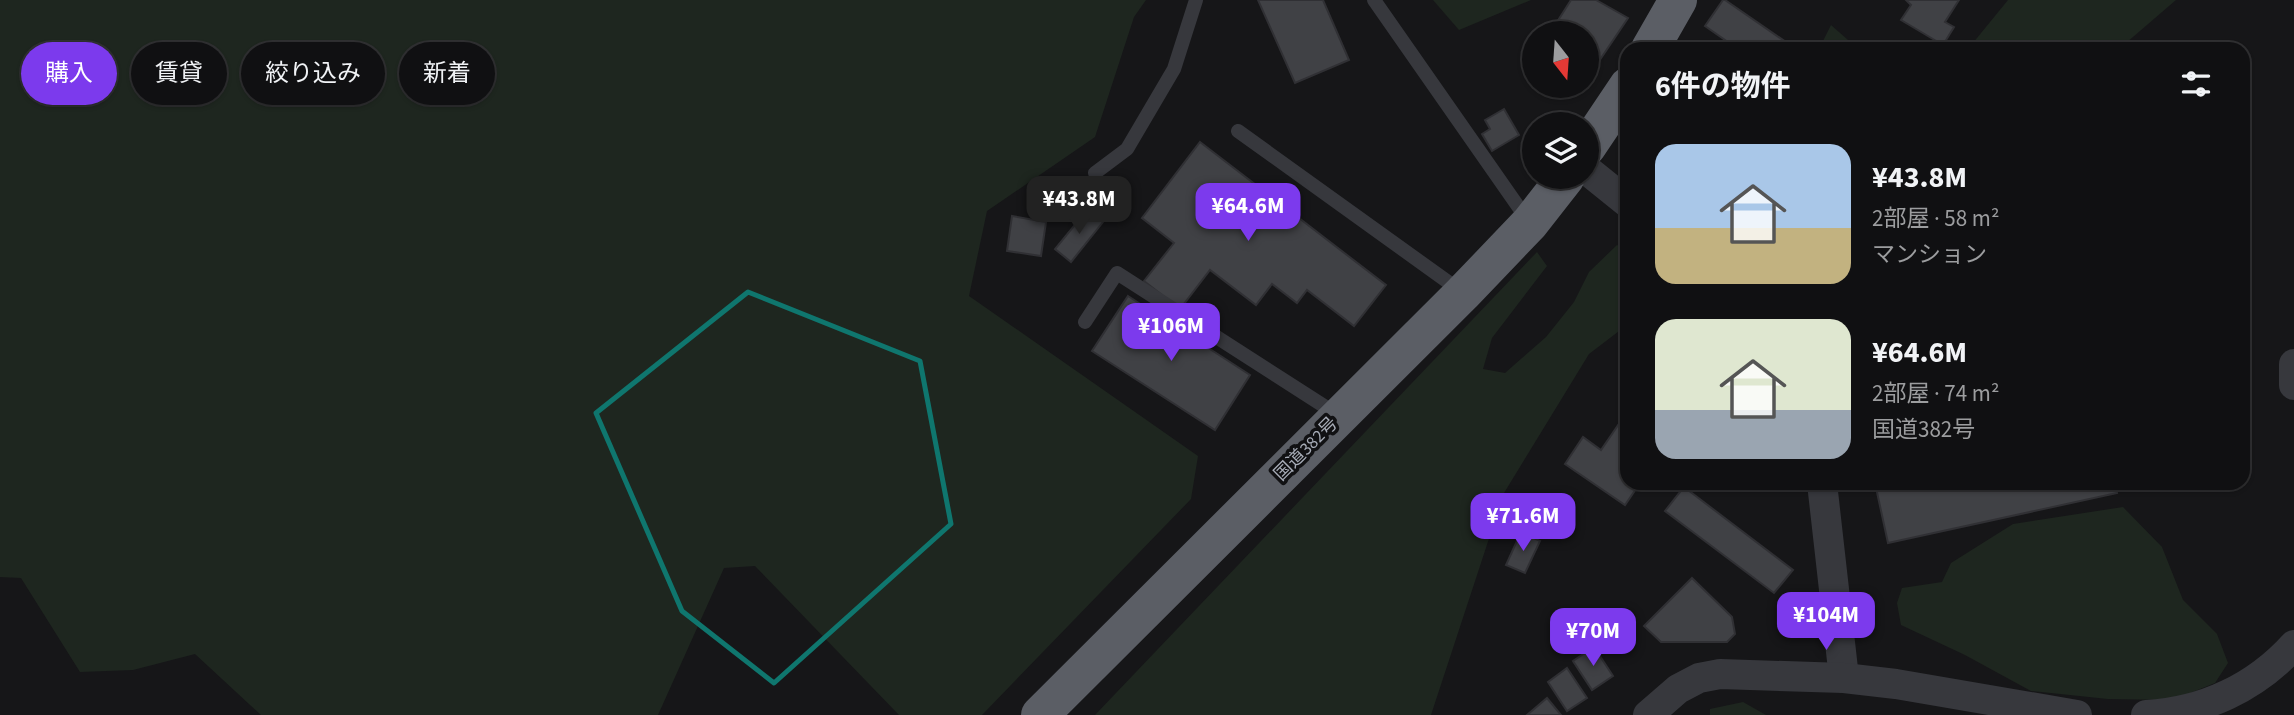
<!DOCTYPE html>
<html lang="ja">
<head>
<meta charset="utf-8">
<style>
  :root { --surface:#101012; --page:#19191b; --text:#f1f3f6; --muted:#9c9d9f; --line:#303032; --accent:#7c3aed }
  body { margin:0; font-family:"Source Sans 3","Noto Sans JP",sans-serif; background:var(--page); color:var(--text); height:100vh; display:flex; flex-direction:column; font-size:26px; white-space:nowrap }
  * { box-sizing:border-box; margin:0 }
  p { font-size:23px; color:var(--muted) }
  .icon { flex:none; width:38px; height:38px; fill:none; stroke:currentColor; stroke-width:2; stroke-linecap:round; stroke-linejoin:round }
  .map { position:relative; flex:1; overflow:hidden }
  .details { position:absolute; left:1620px; top:42px; width:630px; height:448px; display:flex; flex-direction:column; background:var(--surface); border-radius:21px; box-shadow:0 2px 5px #0004,0 0 0 2px var(--line) }
  .details>* { flex:none }
  .guide { position:absolute; left:21px; top:42px; width:665px; height:63px; display:flex; gap:14px }
  .needle { width:46px; rotate:163deg }
  .fabs { position:absolute; left:1522px; top:21px; display:grid; gap:14px }
  .fabs a { display:grid; place-items:center; width:77px; height:77px; border-radius:50%; background:var(--surface); box-shadow:0 2px 5px #0004,0 0 0 2px var(--line); font-size:35px }
  .price { position:absolute; translate:-50% -60px; padding:0 16px; border-radius:14px; background:var(--accent); color:#fff; font-size:23px; line-height:46px; filter:drop-shadow(0 2px 4px #0008) }
  .price::after { content:''; position:absolute; left:50%; top:42px; width:21px; height:16px; margin-left:-10px; background:inherit; clip-path:polygon(0 0,100% 0,50% 100%) }
  .price.current { background:#222; color:#fff }
  ul { padding:0; list-style:none }
  li { display:flex; align-items:center; gap:21px; height:175px; padding:0 35px }
  li span { display:grid; place-items:center; flex:none; width:196px; height:140px; border-radius:21px; color:#555 }
  li>.icon { margin-inline-start:auto }
  span .icon { width:84px; height:84px; fill:#fffc; stroke-width:1 }
  li b { font-size:30px }
  h2 { display:flex; justify-content:space-between; align-items:center; height:84px; padding:0 35px; font-size:30px }
  .chip { padding:0 24px; border-radius:32px; background:var(--surface); box-shadow:0 2px 5px #0004,0 0 0 2px var(--line); font-size:24px; line-height:63px }
  .chip.current { background:var(--accent); color:#fff }
  .map>svg:first-child { display:block }
  .green { fill:#1e261f }
  .building { fill:#404145; stroke:#303034; stroke-width:2 }
  .lines { fill:none; stroke-linecap:round; stroke-linejoin:round }
  .service { stroke:#37383d; stroke-width:14 }
  .minor { stroke:#37383d; stroke-width:30 }
  .trunk { stroke:#5b5e65; stroke-width:38 }
  .marked { fill:none; stroke:#0f766e; stroke-width:5; stroke-linejoin:round }
  .labels { text-anchor:middle; dominant-baseline:central; stroke-width:7; stroke-linejoin:round; paint-order:stroke }
  .street-label { font-size:18px; fill:#a8adb8; stroke:#111113 }
</style>
</head>
<body>
<div class="map">
<svg width="2294" height="715" viewBox="0 0 2294 715">
  <rect width="100%" height="100%" fill="#161618"/>
  <g class="green">
    <polygon points="0,0 1146,0 1134,17 1095,137 987,211 969,296 1198,456 1191,499 982,715 899,715 755,566 724,568 658,715 261,715 195,654 133,670 80,672 21,578 0,577"/>
    <polygon points="1433,0 1531,0 1459,30"/>
    <polygon points="2008,0 2176,0 2119,49 1968,49"/>
    <polygon points="1831,25 1848,40 1843,49 1819,49"/>
    <polygon points="1617,245 1627,250 1627,325 1589,354 1504,493 1431,715 1095,715 1537,252 1547,266 1492,338 1483,369 1505,373 1546,337 1574,302 1589,272"/>
    <polygon points="2123,507 2162,547 2183,600 2217,634 2228,663 2215,683 2173,700 2108,699 2031,691 1965,655 1901,625 1897,603 1902,588 1942,582 1951,563 2013,524"/>
    <polygon points="1743,702 1766,715 1710,715 1710,709"/>
  </g>
  <g class="building">
    <polygon points="1258,0 1323,0 1349,60 1295,83"/>
    <polygon points="1571,0 1596,0 1628,18 1591,73 1587,73 1587,33 1550,33"/>
    <polygon points="1723,0 1725,0 1796,49 1738,49 1705,26"/>
    <polygon points="1959,0 1945,22 1954,27 1943,45 1901,20 1911,5 1906,0"/>
    <polygon points="1504,109 1519,135 1492,151 1482,134 1490,129 1485,120"/>
    <polygon points="1200,142 1386,285 1354,326 1307,290 1297,303 1272,284 1256,305 1210,270 1180,309 1144,281 1174,243 1142,218"/>
    <polygon points="1087,210 1103,222 1071,262 1055,249"/>
    <polygon points="1012,216 1046,222 1041,256 1007,251"/>
    <polygon points="1128,296 1250,375 1215,430 1092,351"/>
    <polygon points="1625,415 1628,483 1640,483 1625,505 1565,464 1583,437 1601,450"/>
    <polygon points="1875,483 2115,483 2117,493 1888,543"/>
    <polygon points="1684,487 1793,570 1774,593 1665,511"/>
    <polygon points="1521,532 1540,541 1525,573 1506,565"/>
    <polygon points="1692,578 1732,617 1735,634 1727,642 1661,642 1644,626"/>
    <polygon points="1594,647 1613,676 1592,690 1573,661"/>
    <polygon points="1567,668 1587,698 1567,711 1548,682"/>
    <polygon points="1547,698 1561,715 1527,715"/>
  </g>
  <g class="lines">
    <g class="service">
      <polyline points="1374,0 1529,222"/>
      <polyline points="1238,131 1462,292"/>
      <polyline points="1095,173 1127,149 1174,69 1196,0"/>
      <polyline points="1085,322 1117,273 1338,415"/>
    </g>
    <g class="minor">
      <polyline points="1587,170 1628,203"/>
      <polyline points="2294,364 2294,385"/>
      <polyline points="1822,483 1844,678"/>
      <polyline points="1648,715 1678,689 1699,678 1720,674 1844,678 1896,684 2077,715"/>
      <path d="M 2146,715 C 2204,712 2256,687 2294,645"/>
    </g>
    <g class="trunk">
      <polyline points="1650,49 1678,0"/>
      <polyline points="1587,147 1628,86"/>
      <polyline points="1040,715 1463,293 1530,223 1566,177"/>
    </g>
  </g>
  <path class="marked" d="M 748,292 L 920,361 L 951,524 L 774,683 L 682,611 L 596,413 Z"/>
  <g class="labels">
    <g class="street-label">
      <text transform="translate(1306 449) rotate(-45)">国道382号</text>
    </g>
  </g>
</svg>
<div class="fabs">
<a><svg class="needle" viewBox="-14 -14 28 28"><path d="M0-13l5 13h-10z" fill="#e53935"/><path d="M0 13l5-13h-10z" fill="#9c9d9f"/></svg></a>
<a><svg class="icon" aria-label="layers" viewBox="0 0 24 24"><path d="M12 4l9 5-9 5-9-5zM3 14l9 5 9-5"/></svg></a>
</div>
<b class="price current" style="left:1079px;top:236px">¥43.8M</b>
<b class="price" style="left:1248px;top:243px">¥64.6M</b>
<b class="price" style="left:1171px;top:363px">¥106M</b>
<b class="price" style="left:1523px;top:553px">¥71.6M</b>
<b class="price" style="left:1826px;top:652px">¥104M</b>
<b class="price" style="left:1593px;top:668px">¥70M</b>
<div class="guide">
<a class="chip current">購入</a>
<a class="chip">賃貸</a>
<a class="chip">絞り込み</a>
<a class="chip">新着</a>
</div>
<section class="details">
<h2>6件の物件<svg class="icon" aria-label="filters" viewBox="0 0 24 24"><path d="M4 7h16M4 17h16"/><circle cx="9" cy="7" r="2"/><circle cx="15" cy="17" r="2"/></svg></h2>
<ul>
<li><span style="background:linear-gradient(#a9c7e8 60%,#c2b280 0)"><svg class="icon" aria-label="home" viewBox="0 0 24 24"><path d="M3 11l9-7 9 7M6 9v11h12V9"/></svg></span><div><b>¥43.8M</b><p>2部屋 · 58 m²</p><p>マンション</p></div></li>
<li><span style="background:linear-gradient(#dfe7d0 65%,#9aa5b1 0)"><svg class="icon" aria-label="home" viewBox="0 0 24 24"><path d="M3 11l9-7 9 7M6 9v11h12V9"/></svg></span><div><b>¥64.6M</b><p>2部屋 · 74 m²</p><p>国道382号</p></div></li>
</ul>
</section>
</div>
</body>
</html>
